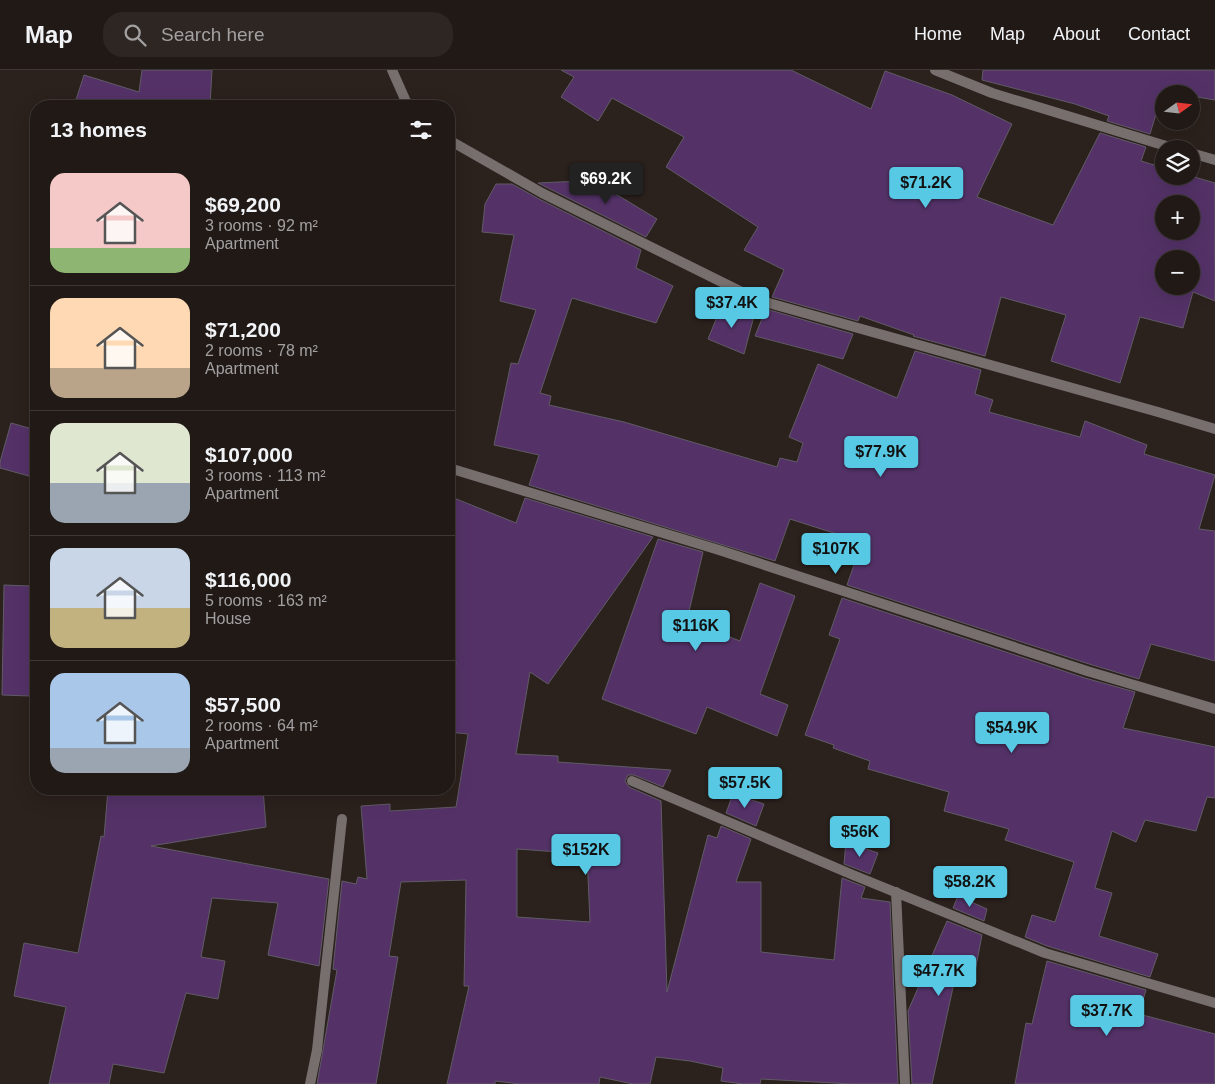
<!DOCTYPE html>
<html lang="en">
<head>
<meta charset="utf-8">
<style>
  :root { --surface:#201916; --page:#2d2623; --text:#f1f3f6; --muted:#a2a0a1; --line:#3d3835; --accent:#58c9e4 }
  body { margin:0; font-family:Helvetica,sans-serif; background:var(--page); color:var(--text); height:100vh; display:flex; flex-direction:column; font-size:19px; white-space:nowrap }
  * { box-sizing:border-box; margin:0 }
  p { font-size:16px; color:var(--muted) }
  .icon { flex:none; width:28px; height:28px; fill:none; stroke:currentColor; stroke-width:2; stroke-linecap:round; stroke-linejoin:round }
  .map { position:relative; flex:1; overflow:hidden }
  .sheet { position:absolute; left:30px; top:30px; width:425px; height:695px; display:flex; flex-direction:column; background:var(--surface); border-radius:20px; box-shadow:0 5px 20px #0002,0 0 0 1px var(--line) }
  .sheet>* { flex:none }
  .needle { width:32px; rotate:75deg }
  .tools { position:absolute; left:1155px; top:15px; display:grid; gap:10px }
  .tools a { display:grid; place-items:center; width:45px; height:45px; border-radius:50%; background:var(--surface); box-shadow:0 5px 20px #0002,0 0 0 1px var(--line); font-size:25px }
  .price { position:absolute; translate:-50% -42px; padding:0 11px; border-radius:5px; background:var(--accent); color:#111; font-size:16px; line-height:32px; filter:drop-shadow(0 1px 2px #0008) }
  .price::after { content:''; position:absolute; left:50%; top:30px; width:15px; height:11px; margin-left:-8px; background:inherit; clip-path:polygon(0 0,100% 0,50% 100%) }
  .price.current { background:#222; color:#fff }
  ul { padding:0; list-style:none }
  li { display:flex; align-items:center; gap:15px; height:125px; padding:0 20px }
  li+li { border-top:1px solid var(--line) }
  li span { display:grid; place-items:center; flex:none; width:140px; height:100px; border-radius:15px; color:#555 }
  li>.icon { margin-inline-start:auto }
  span .icon { width:60px; height:60px; fill:#fffc; stroke-width:1 }
  li b { font-size:21px }
  h2 { display:flex; justify-content:space-between; align-items:center; height:60px; padding:0 20px; font-size:21px }
  header { display:flex; align-items:center; gap:30px; box-sizing:border-box; height:70px; padding:0 25px; background:var(--surface); border-bottom:1px solid var(--line) }
  header strong { font-size:24px }
  nav { display:flex; gap:28px; margin-inline-start:auto; font-size:18px }
  .search { width:350px; height:45px; background:var(--page); display:flex; align-items:center; gap:12px; box-sizing:border-box; padding:0 18px; border-radius:20px; color:var(--muted); font-size:19px }
  .map>svg:first-child { display:block }
  .building { fill:#543268; stroke:#615b65; fill-rule:evenodd }
  .lines { fill:none; stroke-linecap:round; stroke-linejoin:round }
  .minor { stroke:#766f6e; stroke-width:10 }
</style>
</head>
<body>
<header>
<strong>Map</strong>
<div class="search"><svg class="icon" aria-label="search" viewBox="0 0 24 24"><circle cx="10" cy="10" r="6"/><path d="M15 15l6 6"/></svg>Search here</div>
<nav><a>Home</a><a>Map</a><a>About</a><a>Contact</a></nav>
</header>
<div class="map">
<svg width="1215" height="1014" viewBox="0 0 1215 1014">
  <rect width="100%" height="100%" fill="#2b211d"/>
  <g class="building">
    <polygon points="142,0 212,0 210,36 74,36 84,5 139,22"/>
    <path d="M 561,0 L 791,0 L 871,39 L 885,1 L 952,25 L 1012,54 L 977,127 L 1053,155 L 1100,63 L 1146,77 L 1141,91 L 1164,98 L 1164,106 L 1191,106 L 1215,113 L 1215,231 L 1193,222 L 1183,258 L 1140,247 L 1120,313 L 1051,291 L 1066,245 L 1001,227 L 985,286 L 913,266 L 914,265 L 860,246 L 858,251 L 772,227 L 784,200 L 744,180 L 758,157 L 666,97 L 684,67 L 612,28 L 598,51 L 561,27 L 574,7 ZM 1164,134 L 1191,134 L 1191,161 L 1164,161 ZM 1164,189 L 1191,189 L 1191,216 L 1164,216 Z"/>
    <polygon points="983,0 1215,0 1215,30 1191,26 1191,24 1163,21 1150,64 1107,51 1109,46 1075,34 982,10"/>
    <polygon points="581,111 619,126 657,149 646,167 538,113"/>
    <polygon points="496,114 512,114 539,129 641,180 636,198 673,216 656,253 572,228 540,323 551,326 549,335 624,352 777,397 780,388 797,392 803,373 789,367 818,294 897,328 915,281 981,300 975,324 993,330 989,342 1080,367 1085,351 1147,375 1144,384 1215,405 1199,459 1215,461 1215,591 1151,574 1139,609 1089,594 847,515 862,472 840,465 790,449 775,491 529,415 539,385 494,375 511,293 518,294 536,240 500,231 514,165 482,162 485,134"/>
    <polygon points="722,235 736,242 754,246 744,284 708,269"/>
    <polygon points="766,239 853,264 843,289 755,266"/>
    <polygon points="11,353 36,360 36,408 0,398 0,392"/>
    <path d="M 449,426 L 516,453 L 525,428 L 653,467 L 548,614 L 530,602 L 516,684 L 558,686 L 558,692 L 671,700 L 663,717 L 634,705 L 628,705 L 625,711 L 629,717 L 661,731 L 667,922 L 708,765 L 717,768 L 721,756 L 751,769 L 736,812 L 761,812 L 761,882 L 834,890 L 842,808 L 865,817 L 861,828 L 890,832 L 898,1014 L 852,1014 L 761,1009 L 760,1014 L 743,1014 L 721,1011 L 723,998 L 690,991 L 656,987 L 650,1014 L 633,1014 L 600,1007 L 599,1014 L 520,1014 L 495,1011 L 495,1014 L 447,1014 L 469,916 L 464,916 L 466,810 L 401,812 L 389,886 L 398,887 L 376,1014 L 317,1014 L 337,900 L 333,899 L 342,811 L 356,814 L 358,807 L 367,809 L 361,736 L 390,734 L 390,741 L 456,737 L 468,664 L 449,662 L 456,592 L 449,591 ZM 517,779 L 587,784 L 590,852 L 517,847 Z"/>
    <polygon points="658,469 703,482 687,550 740,571 760,513 795,526 760,624 788,635 777,666 707,637 696,664 602,629"/>
    <polygon points="4,515 31,516 30,626 2,625"/>
    <polygon points="842,528 1085,608 1135,622 1123,658 1215,677 1215,728 1207,727 1196,761 1145,750 1136,772 1112,761 1095,818 1112,823 1099,866 1158,884 1150,907 1047,876 1025,867 1032,845 1055,852 1074,792 1005,770 1009,759 944,741 949,722 868,699 870,691 833,678 834,675 805,665 840,569 829,565"/>
    <polygon points="108,719 263,719 266,757 151,776 329,809 319,896 268,885 278,833 212,828 201,887 225,891 218,929 186,923 164,1003 113,994 109,1014 49,1014 66,937 14,926 24,873 78,883 101,766 104,767"/>
    <polygon points="733,724 764,734 756,756 726,743"/>
    <polygon points="846,772 878,783 870,804 844,794"/>
    <polygon points="958,826 987,839 984,851 953,838"/>
    <polygon points="947,851 982,865 972,917 954,913 932,1014 912,1014 908,941"/>
    <polygon points="1047,891 1146,920 1139,944 1215,964 1215,1014 1015,1014 1026,953 1032,954"/>
  </g>
  <g class="lines">
    <g class="minor">
      <polyline points="392,0 408,36"/>
      <polyline points="935,0 992,23 1176,79"/>
      <polyline points="449,70 542,123 758,230 1158,342 1215,359"/>
      <polyline points="1191,83 1215,90"/>
      <polyline points="449,398 719,480 1087,601 1215,639"/>
      <polyline points="632,711 853,805 1045,883 1215,933"/>
      <polyline points="896,822 905,1014"/>
      <polyline points="310,1014 317,980 342,749"/>
    </g>
  </g>
</svg>
<div class="tools">
<a><svg class="needle" viewBox="-14 -14 28 28"><path d="M0-13l5 13h-10z" fill="#e53935"/><path d="M0 13l5-13h-10z" fill="#a2a0a1"/></svg></a>
<a><svg class="icon" aria-label="layers" viewBox="0 0 24 24"><path d="M12 4l9 5-9 5-9-5zM3 14l9 5 9-5"/></svg></a>
<a>+</a>
<a>−</a>
</div>
<b class="price current" style="left:606px;top:135px">$69.2K</b>
<b class="price" style="left:926px;top:139px">$71.2K</b>
<b class="price" style="left:732px;top:259px">$37.4K</b>
<b class="price" style="left:881px;top:408px">$77.9K</b>
<b class="price" style="left:836px;top:505px">$107K</b>
<b class="price" style="left:696px;top:582px">$116K</b>
<b class="price" style="left:1012px;top:684px">$54.9K</b>
<b class="price" style="left:745px;top:739px">$57.5K</b>
<b class="price" style="left:860px;top:788px">$56K</b>
<b class="price" style="left:586px;top:806px">$152K</b>
<b class="price" style="left:970px;top:838px">$58.2K</b>
<b class="price" style="left:939px;top:927px">$47.7K</b>
<b class="price" style="left:1107px;top:967px">$37.7K</b>
<section class="sheet">
<h2>13 homes<svg class="icon" aria-label="filters" viewBox="0 0 24 24"><path d="M4 7h16M4 17h16"/><circle cx="9" cy="7" r="2"/><circle cx="15" cy="17" r="2"/></svg></h2>
<ul>
<li><span style="background:linear-gradient(#f6c9c9 75%,#8fb573 0)"><svg class="icon" aria-label="home" viewBox="0 0 24 24"><path d="M3 11l9-7 9 7M6 9v11h12V9"/></svg></span><div><b>$69,200</b><p>3 rooms · 92 m²</p><p>Apartment</p></div></li>
<li><span style="background:linear-gradient(#ffd9b3 70%,#b9a48a 0)"><svg class="icon" aria-label="home" viewBox="0 0 24 24"><path d="M3 11l9-7 9 7M6 9v11h12V9"/></svg></span><div><b>$71,200</b><p>2 rooms · 78 m²</p><p>Apartment</p></div></li>
<li><span style="background:linear-gradient(#dfe7d0 60%,#9aa5b1 0)"><svg class="icon" aria-label="home" viewBox="0 0 24 24"><path d="M3 11l9-7 9 7M6 9v11h12V9"/></svg></span><div><b>$107,000</b><p>3 rooms · 113 m²</p><p>Apartment</p></div></li>
<li><span style="background:linear-gradient(#c9d6e8 60%,#c2b280 0)"><svg class="icon" aria-label="home" viewBox="0 0 24 24"><path d="M3 11l9-7 9 7M6 9v11h12V9"/></svg></span><div><b>$116,000</b><p>5 rooms · 163 m²</p><p>House</p></div></li>
<li><span style="background:linear-gradient(#a9c7e8 75%,#9aa5b1 0)"><svg class="icon" aria-label="home" viewBox="0 0 24 24"><path d="M3 11l9-7 9 7M6 9v11h12V9"/></svg></span><div><b>$57,500</b><p>2 rooms · 64 m²</p><p>Apartment</p></div></li>
</ul>
</section>
</div>
</body>
</html>
